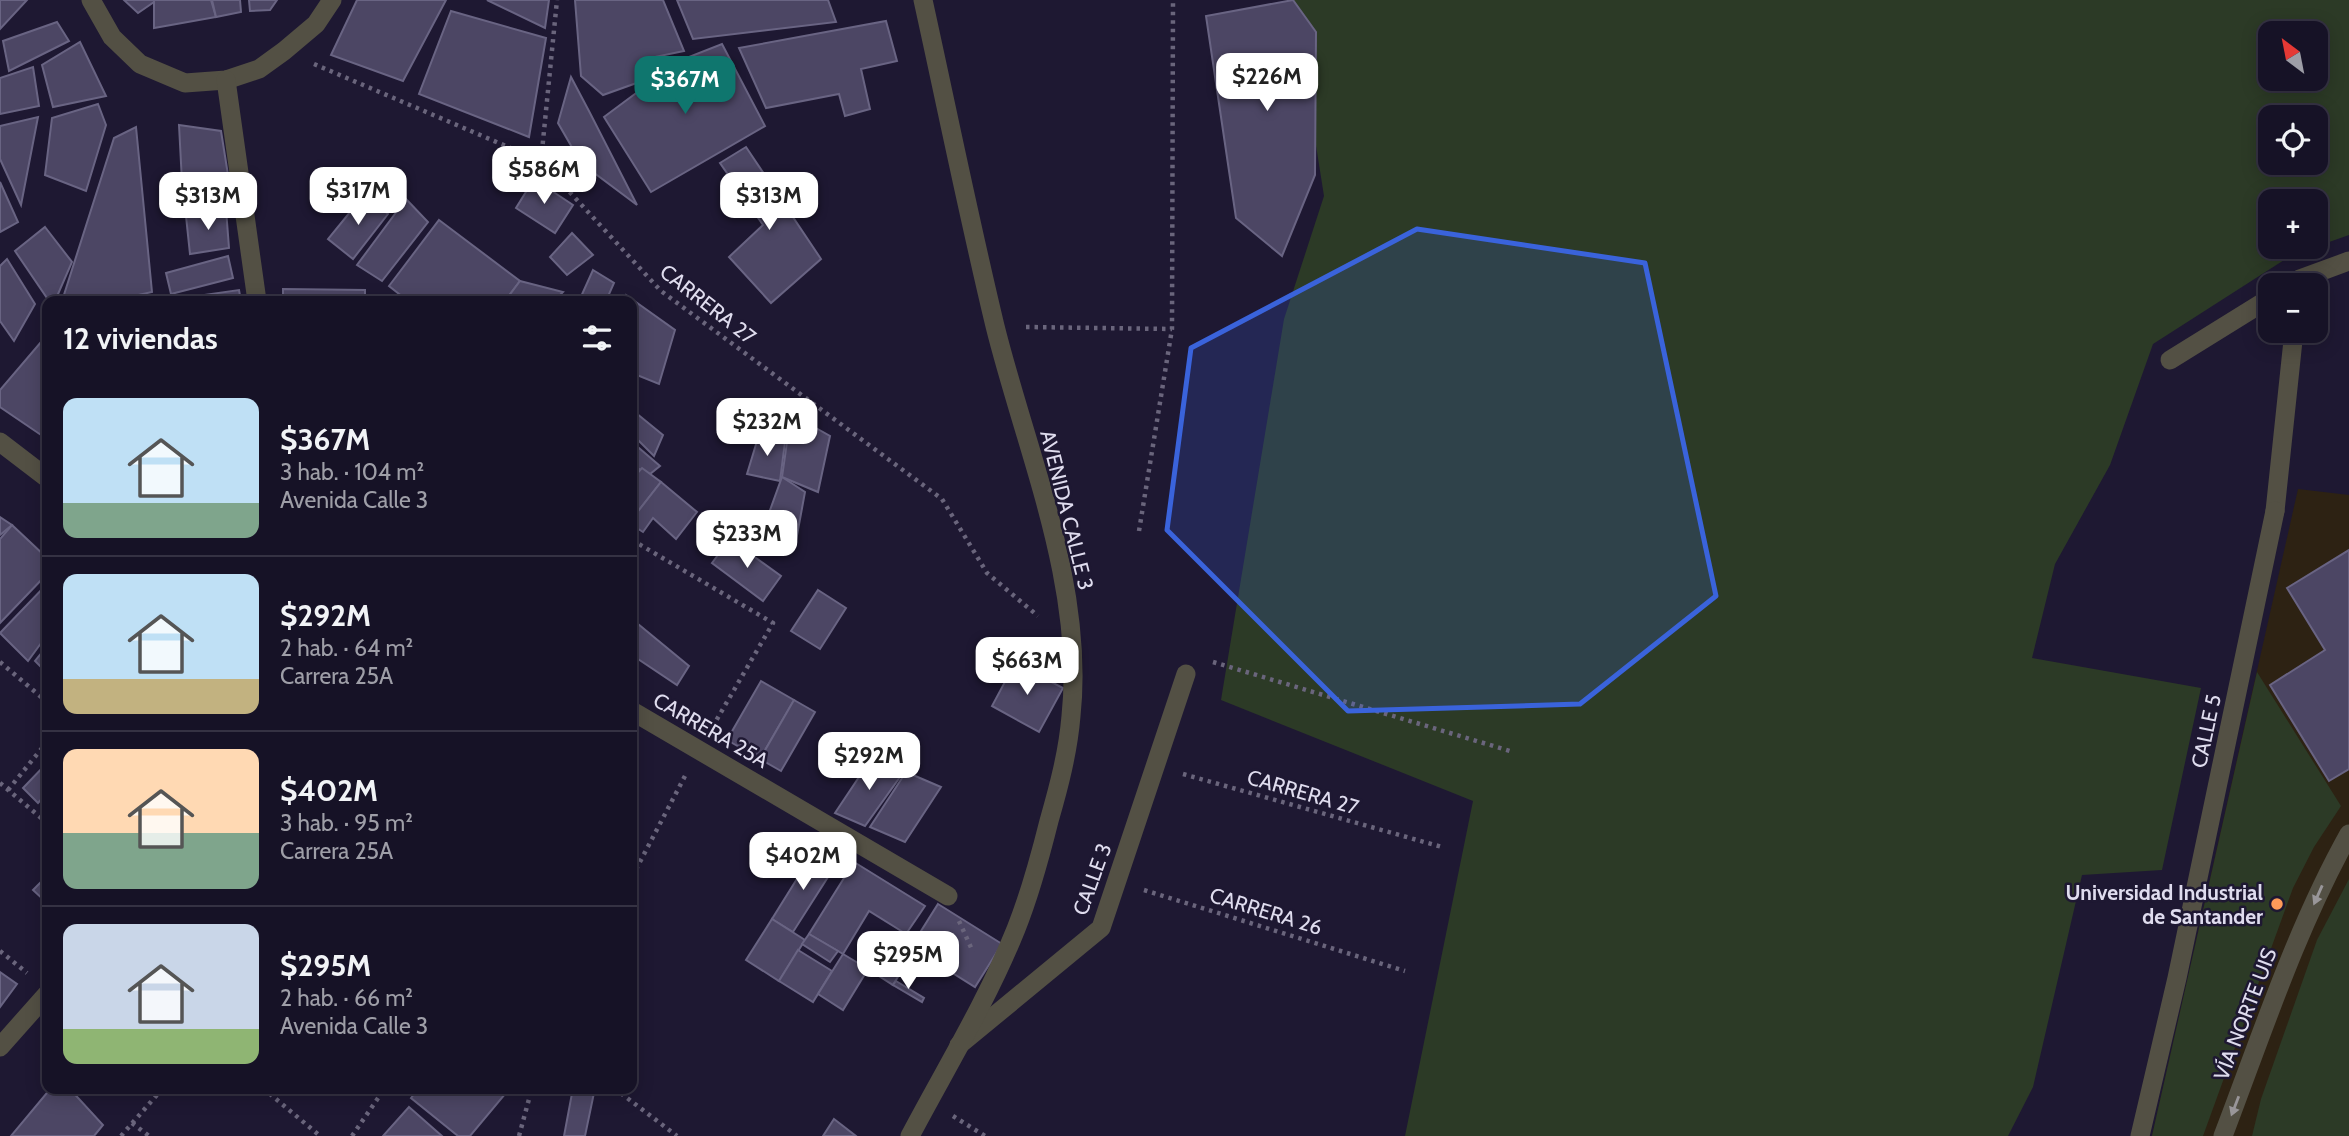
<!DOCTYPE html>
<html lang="es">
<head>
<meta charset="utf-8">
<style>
  :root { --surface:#161226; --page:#1f1b2e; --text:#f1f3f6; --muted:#9e9ea7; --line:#353243; --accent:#0f766e }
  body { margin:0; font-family:Cabin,sans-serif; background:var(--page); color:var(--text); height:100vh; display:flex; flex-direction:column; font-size:26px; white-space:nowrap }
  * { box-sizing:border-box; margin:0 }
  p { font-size:23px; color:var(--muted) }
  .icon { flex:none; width:38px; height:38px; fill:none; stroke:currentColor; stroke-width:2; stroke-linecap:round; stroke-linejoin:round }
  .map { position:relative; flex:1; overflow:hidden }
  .drawer { position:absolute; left:42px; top:296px; width:595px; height:798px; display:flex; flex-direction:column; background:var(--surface); border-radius:14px; box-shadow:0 4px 18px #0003,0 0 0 2px var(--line) }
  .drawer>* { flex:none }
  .needle { width:46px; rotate:328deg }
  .fabs { position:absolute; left:2258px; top:21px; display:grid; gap:14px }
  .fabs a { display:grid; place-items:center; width:70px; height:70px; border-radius:14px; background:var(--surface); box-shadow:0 4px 18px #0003,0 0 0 2px var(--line); font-size:35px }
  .price { position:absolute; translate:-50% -60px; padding:0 16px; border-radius:14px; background:#fff; color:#222; font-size:23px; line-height:46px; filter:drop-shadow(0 2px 4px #0008) }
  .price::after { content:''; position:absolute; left:50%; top:42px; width:21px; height:16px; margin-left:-10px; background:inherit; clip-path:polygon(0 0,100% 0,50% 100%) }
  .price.on { background:var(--accent); color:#fff }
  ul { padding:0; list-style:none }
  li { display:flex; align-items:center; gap:21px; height:175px; padding:0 21px }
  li+li { border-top:2px solid var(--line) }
  li span { display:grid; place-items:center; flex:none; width:196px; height:140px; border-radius:14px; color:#555 }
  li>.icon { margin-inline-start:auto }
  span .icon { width:84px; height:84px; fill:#fffc; stroke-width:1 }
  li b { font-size:30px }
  h2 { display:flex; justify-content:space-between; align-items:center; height:84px; padding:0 21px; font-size:30px }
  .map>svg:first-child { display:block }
  .education { fill:#2d2213 }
  .green { fill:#2c3a26; fill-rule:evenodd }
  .building { fill:#4c4664; stroke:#696483; stroke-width:2 }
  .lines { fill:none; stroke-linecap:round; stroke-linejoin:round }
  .path { stroke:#6a657c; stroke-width:4.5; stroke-dasharray:3.5 5; stroke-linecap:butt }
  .service { stroke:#535044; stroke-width:19 }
  .minor { stroke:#535044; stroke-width:19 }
  .tertiary { stroke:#535044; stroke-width:19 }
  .oneway { fill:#999699 }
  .marked { fill:#3a63db; fill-opacity:0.2; stroke:#3a63db; stroke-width:5; stroke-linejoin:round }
  .poi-dot { fill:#fe9b59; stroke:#1e1832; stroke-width:2.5 }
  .labels { text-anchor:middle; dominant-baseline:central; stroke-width:5; stroke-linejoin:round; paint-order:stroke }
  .street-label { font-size:21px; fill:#dfdcee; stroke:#1e1832 }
  .poi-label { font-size:21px; font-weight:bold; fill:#dfdcee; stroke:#1e1832; text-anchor:end }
</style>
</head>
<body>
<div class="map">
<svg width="2349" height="1136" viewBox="0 0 2349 1136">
  <rect width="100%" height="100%" fill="#1e1832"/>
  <polygon class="education" points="2298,489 2349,495 2349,1136 2152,1136"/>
  <g class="green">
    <path d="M 1293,0 L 2349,0 L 2349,235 L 2315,247 L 2315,201 L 2270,201 L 2270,247 L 2315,247 L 2292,255 L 2153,344 L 2110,465 L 2055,564 L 2032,658 L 2201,688 L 2162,870 L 2082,875 L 2033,1087 L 2008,1136 L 1405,1136 L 1473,801 L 1221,700 L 1284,319 L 1324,196 ZM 2270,33 L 2315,33 L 2315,79 L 2270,79 ZM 2270,117 L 2315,117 L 2315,163 L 2270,163 Z"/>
    <polygon points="2257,672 2341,806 2314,847 2293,888 2203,1136 2152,1136"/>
    <polygon points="2349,879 2349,1136 2252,1136 2261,1099 2317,940"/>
  </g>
  <g class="building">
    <polygon points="0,0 27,0 0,29"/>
    <polygon points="124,0 154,0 154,2 138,13"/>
    <polygon points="154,0 211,0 216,17 154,28"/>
    <polygon points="212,0 240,0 241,12 216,17"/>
    <polygon points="249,0 277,0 270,10 250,11"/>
    <polygon points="357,0 446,0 403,81 331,55"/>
    <polygon points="487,0 549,0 545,28"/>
    <polygon points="575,0 663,0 684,51 645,59 645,80 603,95 581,76"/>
    <polygon points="677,0 828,0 836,22 693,39"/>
    <polygon points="1293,0 1316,32 1315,175 1282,256 1236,218 1206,16"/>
    <polygon points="451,11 546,38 529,137 419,94"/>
    <polygon points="886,21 897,61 861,69 870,109 845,116 839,94 766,108 739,48"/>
    <polygon points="57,22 69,41 9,71 3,41"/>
    <polygon points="80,42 106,96 53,107 42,65"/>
    <polygon points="722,44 765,126 651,192 604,117 651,82 654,63 684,59"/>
    <polygon points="33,67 39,106 0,114 0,78"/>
    <polygon points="571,77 590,113 637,205 581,163 558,123"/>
    <polygon points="98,104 106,125 86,191 45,175 52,118"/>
    <polygon points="38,117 21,205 0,159 0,126"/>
    <polygon points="179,125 221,131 232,200 183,201"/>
    <polygon points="136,127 152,292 111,301 62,301 114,138"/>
    <polygon points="746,147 821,259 771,303 729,257 763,225 720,163"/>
    <polygon points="534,179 573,205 555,233 516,208"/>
    <polygon points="0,182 18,222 0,232"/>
    <polygon points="364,195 388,214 353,259 328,239"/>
    <polygon points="406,199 428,222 382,281 357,265"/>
    <polygon points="226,209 229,248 190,254 186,216"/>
    <polygon points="439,220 520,281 505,301 408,301 389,286"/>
    <polygon points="45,227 72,262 55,301 49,301 15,251"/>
    <polygon points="572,233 593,255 567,275 550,257"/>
    <polygon points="228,256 233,278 171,294 166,273"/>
    <polygon points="7,259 35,304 14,341 0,321 0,266"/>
    <polygon points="593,270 614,283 606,301 579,301"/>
    <polygon points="520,281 563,292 554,301 505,301"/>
    <polygon points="283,289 365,290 365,301 283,301"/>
    <polygon points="239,290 241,301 175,301 175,299"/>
    <polygon points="626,295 675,330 659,384 632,373 632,301 623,301"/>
    <polygon points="47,335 47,436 44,437 0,407 0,390"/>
    <polygon points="636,413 663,435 654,456 632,434 632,420"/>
    <polygon points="791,414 830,436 818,492 782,477"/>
    <polygon points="760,431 785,442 780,481 747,474"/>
    <polygon points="632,442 660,466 650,474 632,466"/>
    <polygon points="642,468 661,482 632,519 632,479"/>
    <polygon points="782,477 805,492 796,541 765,524"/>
    <polygon points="661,482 697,512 676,539 653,518 643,532 632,525 632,519"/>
    <polygon points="0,517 12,525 0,535"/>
    <polygon points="12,525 47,558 47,574 0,623 0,539"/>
    <polygon points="730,539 781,576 763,601 712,563"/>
    <polygon points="2349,550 2349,769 2329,781 2270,685 2325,650 2287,588"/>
    <polygon points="47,584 47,635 28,661 0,633"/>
    <polygon points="818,590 846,608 820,649 791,631"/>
    <polygon points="632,619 689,666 677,685 632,655"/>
    <polygon points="47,646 47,673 35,661"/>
    <polygon points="1015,663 1063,688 1039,732 992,706"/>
    <polygon points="761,681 794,700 760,759 727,740"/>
    <polygon points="794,700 815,712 781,771 760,759"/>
    <polygon points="871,759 905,770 865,826 835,813"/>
    <polygon points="47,763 47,793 38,803 23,788"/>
    <polygon points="906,772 941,787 905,842 870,827"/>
    <polygon points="813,853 835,866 793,932 772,919"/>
    <polygon points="854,862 925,906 906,934 869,911 843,954 809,934"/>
    <polygon points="45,878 47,880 47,903 33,890"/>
    <polygon points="938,904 1002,944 975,987 911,947"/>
    <polygon points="772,919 805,940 779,981 746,960"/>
    <polygon points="809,934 838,951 830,962 802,944"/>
    <polygon points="798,950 832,971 813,1002 779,981"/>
    <polygon points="843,954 868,969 843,1010 818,994"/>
    <polygon points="875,960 899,975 893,985 868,969"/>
    <polygon points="0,972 17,984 0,1007"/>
    <polygon points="896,981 924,998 922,1002 893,985"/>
    <polygon points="51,1088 69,1088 103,1125 94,1136 11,1136"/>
    <polygon points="419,1088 500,1088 506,1093 470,1136 458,1136 411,1098"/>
    <polygon points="573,1088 595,1088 585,1136 564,1136"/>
    <polygon points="409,1107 442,1136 383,1136"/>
    <polygon points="834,1119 856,1136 823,1136"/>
  </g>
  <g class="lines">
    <g class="path">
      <polyline points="314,64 541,161 661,291 942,499 987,573 1038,616"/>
      <polyline points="541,161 557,0"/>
      <polyline points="1026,327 1172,329"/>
      <polyline points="1139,531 1172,329 1173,0"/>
      <polyline points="632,540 773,623 713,726"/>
      <polyline points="0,662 47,702"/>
      <polyline points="1213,662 1510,751"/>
      <polyline points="1183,774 1442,847"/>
      <polyline points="0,783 47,823"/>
      <polyline points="8,790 47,742"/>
      <polyline points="632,877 685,776"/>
      <polyline points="1144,890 1405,971"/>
      <polyline points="959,921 973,952"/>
      <polyline points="0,951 27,973"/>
      <polyline points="263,1088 320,1136"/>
      <polyline points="614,1088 677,1136"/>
      <polyline points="953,1116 985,1136"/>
      <polyline points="132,1123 149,1136"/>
      <polyline points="121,1136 163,1088"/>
      <polyline points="352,1136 385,1088"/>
      <polyline points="519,1136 532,1088"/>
    </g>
    <g class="service">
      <polyline points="2290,285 2300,279 2349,261"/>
      <polyline points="2170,360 2270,298"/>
      <polyline points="2275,511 2294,331"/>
      <path d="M 2223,1136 C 2262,1034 2296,929 2349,834"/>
    </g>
    <g class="minor">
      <polyline points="0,442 47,478"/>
      <polyline points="632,711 948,896"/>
      <polyline points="959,1045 1101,928 1186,674"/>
      <polyline points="2140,1136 2177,978 2275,511"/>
    </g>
    <g class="tertiary">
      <polyline points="91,0 112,37 140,64 185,83 226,80 259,69 284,51 316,24 332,0"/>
      <polyline points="226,80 257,301"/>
      <polyline points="0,1047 47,994"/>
      <path d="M 910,1136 C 946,1068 987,1001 1016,929 C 1030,894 1040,857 1049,821 C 1059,786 1068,752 1071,716 C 1085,585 1026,451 995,326 C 969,218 947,109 923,0"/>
    </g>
  </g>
  <defs><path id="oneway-solid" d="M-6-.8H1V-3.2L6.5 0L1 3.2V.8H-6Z" transform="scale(1.75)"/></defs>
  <g class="oneway">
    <use href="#oneway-solid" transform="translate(2318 895) rotate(114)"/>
    <use href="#oneway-solid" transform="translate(2235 1106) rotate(111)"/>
  </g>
  <path class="marked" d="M 1417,229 L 1645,263 L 1716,596 L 1580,704 L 1348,711 L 1167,530 L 1191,348 Z"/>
  <circle class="poi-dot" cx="2277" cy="904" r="7"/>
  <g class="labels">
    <g class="street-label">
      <text transform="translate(708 304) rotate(38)">CARRERA 27</text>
      <text transform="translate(1067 510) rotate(76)">AVENIDA CALLE 3</text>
      <text transform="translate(711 730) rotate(30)">CARRERA 25A</text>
      <text transform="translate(2206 731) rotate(-78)">CALLE 5</text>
      <text transform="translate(1303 792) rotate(16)">CARRERA 27</text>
      <text transform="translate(1092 879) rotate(-70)">CALLE 3</text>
      <text transform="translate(1266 911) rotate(17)">CARRERA 26</text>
      <text transform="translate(2245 1014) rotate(-69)">VÍA NORTE UIS</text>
    </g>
    <g class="poi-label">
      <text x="2263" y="892">Universidad Industrial<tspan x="2263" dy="24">de Santander</tspan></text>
    </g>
  </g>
</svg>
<div class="fabs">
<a><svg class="needle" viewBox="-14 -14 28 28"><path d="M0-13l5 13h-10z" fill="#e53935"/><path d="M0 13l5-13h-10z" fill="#9e9ea7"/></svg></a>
<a><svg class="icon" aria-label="locate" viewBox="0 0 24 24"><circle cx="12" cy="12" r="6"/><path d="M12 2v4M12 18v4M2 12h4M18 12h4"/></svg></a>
<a>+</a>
<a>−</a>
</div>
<b class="price" style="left:1267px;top:113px">$226M</b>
<b class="price on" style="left:685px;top:116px">$367M</b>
<b class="price" style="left:544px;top:206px">$586M</b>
<b class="price" style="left:358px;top:227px">$317M</b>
<b class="price" style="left:208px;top:232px">$313M</b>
<b class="price" style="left:769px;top:232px">$313M</b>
<b class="price" style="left:767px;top:458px">$232M</b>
<b class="price" style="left:747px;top:570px">$233M</b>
<b class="price" style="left:1027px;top:697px">$663M</b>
<b class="price" style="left:869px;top:792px">$292M</b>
<b class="price" style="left:803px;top:892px">$402M</b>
<b class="price" style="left:908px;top:991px">$295M</b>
<section class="drawer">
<h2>12 viviendas<svg class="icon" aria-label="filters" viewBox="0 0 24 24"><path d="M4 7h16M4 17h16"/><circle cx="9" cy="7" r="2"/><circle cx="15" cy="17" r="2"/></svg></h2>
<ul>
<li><span style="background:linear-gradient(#bfe0f5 75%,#7fa58c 0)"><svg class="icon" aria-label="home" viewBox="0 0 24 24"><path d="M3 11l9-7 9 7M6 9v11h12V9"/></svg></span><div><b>$367M</b><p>3 hab. · 104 m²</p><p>Avenida Calle 3</p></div></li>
<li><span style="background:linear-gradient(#bfe0f5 75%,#c2b280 0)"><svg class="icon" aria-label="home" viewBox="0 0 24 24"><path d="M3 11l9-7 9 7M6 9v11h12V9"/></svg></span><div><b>$292M</b><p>2 hab. · 64 m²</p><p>Carrera 25A</p></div></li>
<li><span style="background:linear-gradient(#ffd9b3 60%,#7fa58c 0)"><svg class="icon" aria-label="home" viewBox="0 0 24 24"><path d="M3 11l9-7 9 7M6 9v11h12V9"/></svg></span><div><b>$402M</b><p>3 hab. · 95 m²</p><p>Carrera 25A</p></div></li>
<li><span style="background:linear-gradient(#c9d6e8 75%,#8fb573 0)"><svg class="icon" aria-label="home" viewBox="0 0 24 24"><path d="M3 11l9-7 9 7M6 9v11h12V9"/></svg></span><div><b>$295M</b><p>2 hab. · 66 m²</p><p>Avenida Calle 3</p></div></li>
</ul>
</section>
</div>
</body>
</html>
